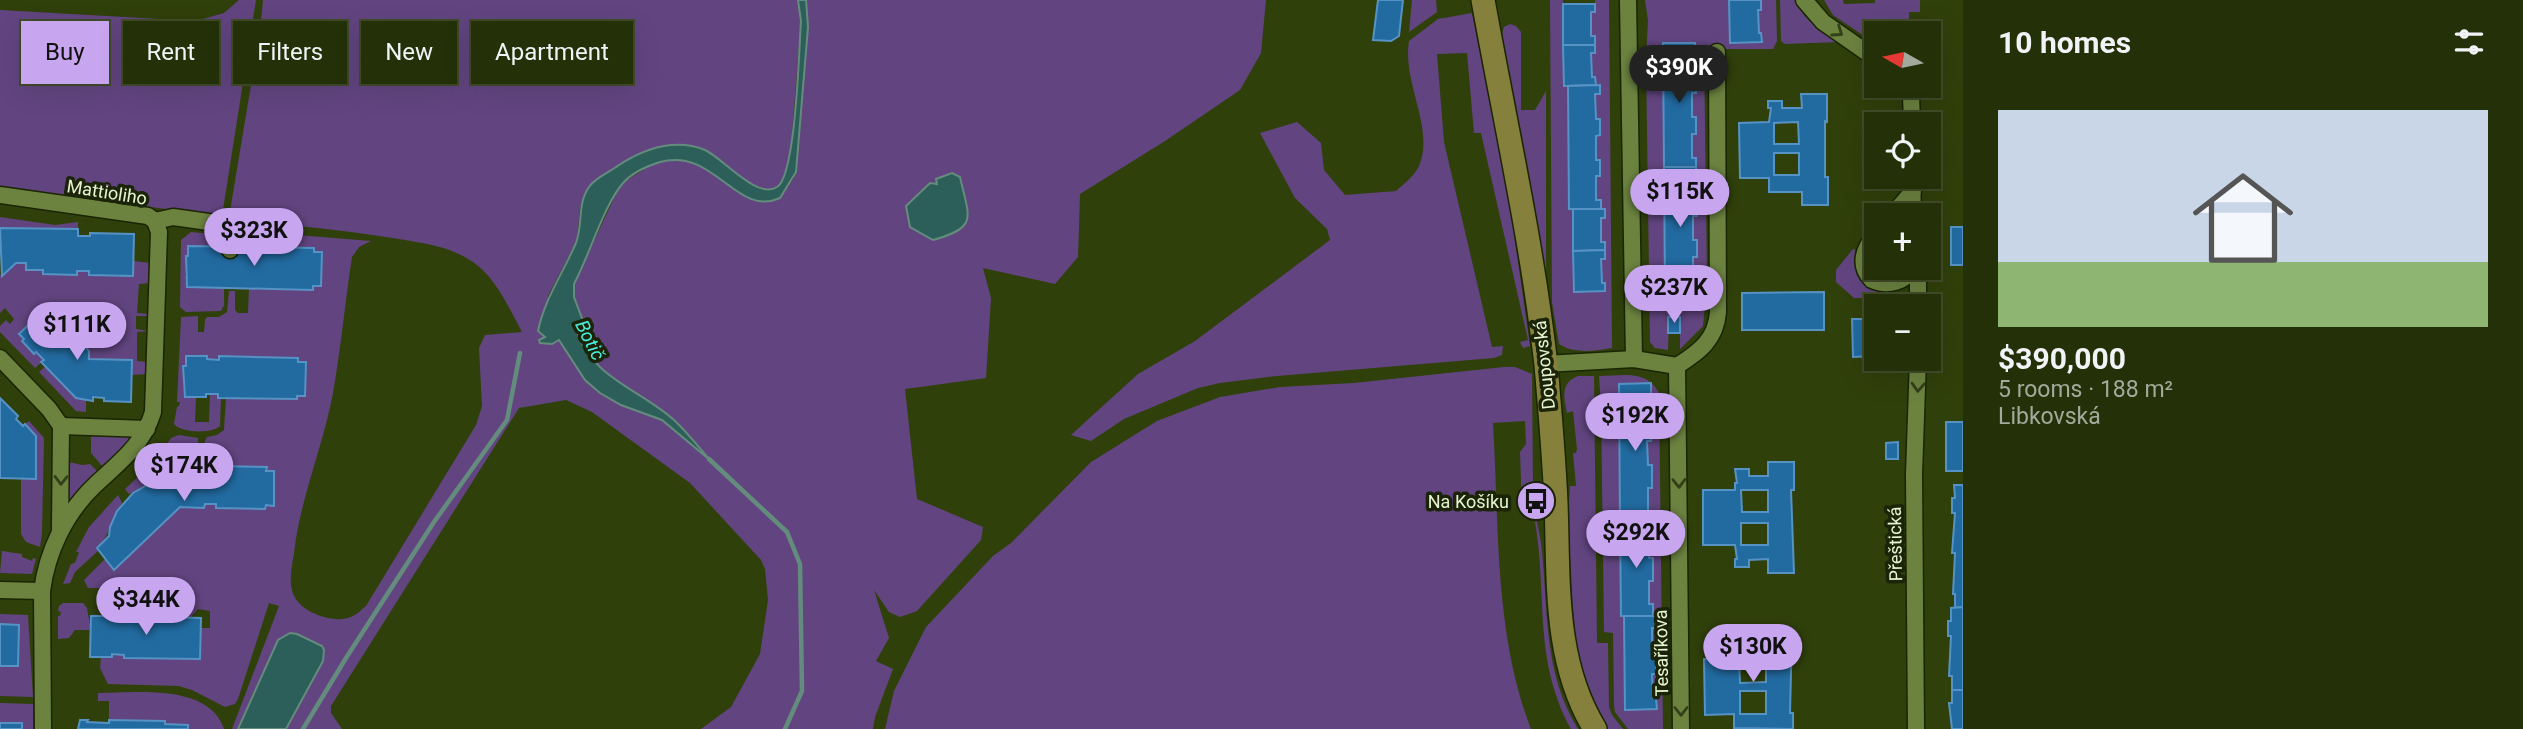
<!DOCTYPE html>
<html lang="en">
<head>
<meta charset="utf-8">
<style>
  :root { --surface:#243008; --page:#2c3812; --text:#f1f3f6; --muted:#a3a99c; --line:#414b29; --accent:#c7a6ef }
  body { margin:0; font-family:Roboto,sans-serif; background:var(--page); color:var(--text); height:100vh; display:flex; flex-direction:column; font-size:26px; white-space:nowrap }
  * { box-sizing:border-box; margin:0 }
  p { font-size:23px; color:var(--muted) }
  .icon { flex:none; width:38px; height:38px; fill:none; stroke:currentColor; stroke-width:2; stroke-linecap:round; stroke-linejoin:round }
  .map { position:relative; flex:1; overflow:hidden }
  .drawer { display:flex; flex-direction:column; background:var(--surface); width:560px }
  .drawer>* { flex:none }
  .guide { position:absolute; left:21px; top:21px; width:665px; height:63px; display:flex; gap:14px }
  .needle { width:46px; rotate:279deg }
  .controls { position:absolute; left:1864px; top:21px; display:grid; gap:14px }
  .controls a { display:grid; place-items:center; width:77px; height:77px; border-radius:0px; background:var(--surface); box-shadow:0 7px 28px #0002,0 0 0 2px var(--line); font-size:35px }
  .price { position:absolute; translate:-50% -60px; padding:0 16px; border-radius:24px; background:var(--accent); color:#111; font-size:23px; line-height:46px; filter:drop-shadow(0 2px 4px #0008) }
  .price::after { content:''; position:absolute; left:50%; top:42px; width:21px; height:16px; margin-left:-10px; background:inherit; clip-path:polygon(0 0,100% 0,50% 100%) }
  .price.on { background:#222; color:#fff }
  ul { padding:0; list-style:none }
  li { display:grid; align-content:center; gap:14px; height:371px; padding:0 35px }
  li span { display:grid; place-items:center; height:217px; border-radius:0px; color:#555 }
  li>.icon { margin-inline-start:auto }
  span .icon { width:126px; height:126px; fill:#fffc; stroke-width:1 }
  li b { font-size:30px }
  h2 { display:flex; justify-content:space-between; align-items:center; height:84px; padding:0 35px; font-size:30px }
  .pill { padding:0 24px; border-radius:0px; background:var(--surface); box-shadow:0 7px 28px #0002,0 0 0 2px var(--line); font-size:24px; line-height:63px }
  .pill.on { background:var(--accent); color:#111 }
  main { display:flex; flex:1; min-height:0 }
  .map>svg:first-child { display:block }
  .green { fill:#624580; fill-rule:evenodd }
  .water { fill:#2c5f59; stroke:#648c7d; stroke-width:2 }
  .lines { fill:none; stroke-linecap:round; stroke-linejoin:round }
  .stream { stroke:#648c7d; stroke-width:4.5 }
  .building { fill:#226ba1; stroke:#5692c3; stroke-width:2; fill-rule:evenodd }
  .street-casing { stroke:#1a2502; stroke-width:19 }
  .secondary-casing { stroke:#1a2502; stroke-width:26 }
  .street { stroke:#6c8340; stroke-width:16 }
  .secondary { stroke:#85803b; stroke-width:23 }
  .oneway { stroke:#334019 }
  .labels { text-anchor:middle; dominant-baseline:central; stroke-width:7; stroke-linejoin:round; paint-order:stroke }
  .street-label { font-size:18px; fill:#e6f4d1; stroke:#1b2408 }
  .poi-label { font-size:18px; fill:#e6f4d1; stroke:#1b2408; text-anchor:end }
  .water-label { font-size:19px; font-style:italic; fill:#4cefdf; stroke:#1b2408 }
</style>
</head>
<body>
<main>
<div class="map">
<svg width="1963" height="729" viewBox="0 0 1963 729">
  <rect width="100%" height="100%" fill="#30400b"/>
  <g class="green">
    <polygon points="239,0 256,0 222,216 0,188 0,10 196,21 224,13"/>
    <path d="M 263,0 L 798,0 L 801,21 L 790,160 L 782,183 L 775,189 L 767,189 L 753,185 L 736,174 L 720,159 L 634,156 L 590,185 L 580,208 L 577,240 L 548,296 L 562,345 L 621,405 L 662,420 L 706,457 C 699,445 685,429 674,420 C 641,392 592,376 577,332 L 579,324 L 583,321 L 574,297 L 574,284 L 615,196 L 624,182 L 651,165 L 672,159 L 683,159 L 704,166 L 750,199 L 780,198 L 794,178 L 808,27 L 806,0 L 1266,0 L 1261,53 L 1240,90 L 1165,141 L 1080,194 L 1078,257 L 1055,284 L 983,268 L 991,298 L 986,378 L 905,389 L 917,499 L 983,527 L 981,540 L 917,611 L 900,617 L 889,612 L 874,590 L 889,638 L 876,661 L 893,669 L 875,717 L 873,729 L 701,729 L 731,707 L 760,654 L 768,600 L 765,569 L 761,560 L 690,483 L 592,412 L 566,400 L 519,408 L 331,706 L 331,713 L 342,729 L 286,729 L 323,661 L 324,650 L 317,642 L 253,693 L 238,729 L 232,729 L 279,606 L 269,603 L 238,699 L 235,704 L 225,707 L 192,690 L 179,686 L 108,684 L 100,668 L 101,657 L 112,657 L 112,654 L 124,655 L 125,658 L 200,659 L 201,628 L 210,628 L 210,611 L 198,609 L 190,618 L 125,616 L 125,619 L 113,619 L 113,616 L 101,616 L 101,608 L 117,608 L 118,588 L 88,588 L 84,580 L 105,559 L 115,569 L 180,507 L 204,508 L 205,504 L 265,508 L 266,505 L 274,505 L 274,471 L 266,471 L 266,468 L 204,469 L 205,441 L 207,437 L 217,435 L 224,430 L 226,398 L 296,399 L 297,396 L 305,396 L 306,362 L 298,362 L 298,358 L 219,356 L 219,360 L 207,359 L 206,356 L 186,356 L 183,386 L 185,386 L 185,397 L 196,397 L 195,422 L 209,422 L 210,394 L 218,394 L 218,397 L 221,398 L 220,426 C 212,434 181,433 174,424 L 177,407 L 179,406 L 180,402 L 177,402 L 181,317 L 198,316 L 198,332 L 204,332 L 205,320 L 207,317 L 219,317 L 227,312 L 229,291 L 235,291 L 235,310 L 238,313 L 248,313 L 249,288 L 313,290 L 313,286 L 321,286 L 322,252 L 314,252 L 313,248 L 235,247 L 236,230 L 371,241 L 359,247 L 352,257 C 345,302 341,348 333,393 C 323,447 300,499 294,553 C 292,565 289,579 292,590 C 296,611 330,623 348,618 C 355,616 360,611 366,606 L 476,425 L 482,406 L 479,348 L 485,335 L 522,332 C 509,308 496,278 473,262 C 447,244 415,242 386,237 C 336,229 286,225 236,220 L 236,218 L 229,217 L 260,31 Z"/>
    <polygon points="1412,0 1436,0 1437,12 1409,32"/>
    <path d="M 1550,0 L 1563,0 L 1564,85 L 1568,86 L 1569,209 L 1573,209 L 1574,292 L 1605,291 L 1605,283 L 1602,283 L 1601,259 L 1605,258 L 1605,242 L 1601,242 L 1601,218 L 1605,209 L 1601,209 L 1596,200 L 1596,176 L 1600,176 L 1600,160 L 1596,160 L 1596,136 L 1600,119 L 1596,119 L 1595,94 L 1599,94 L 1596,85 L 1595,77 L 1592,77 L 1592,53 L 1595,53 L 1595,37 L 1591,36 L 1591,12 L 1595,12 L 1595,0 L 1609,0 L 1612,348 C 1595,351 1574,354 1559,344 L 1552,302 Z"/>
    <path d="M 1645,0 L 1729,0 L 1730,43 L 1761,42 L 1761,34 L 1759,33 L 1758,10 L 1761,9 L 1761,0 L 1776,0 L 1777,41 L 1773,49 L 1704,49 L 1707,283 L 1703,326 L 1680,349 L 1680,317 L 1669,317 L 1668,350 L 1655,348 L 1650,342 L 1646,59 L 1648,20 ZM 1664,43 L 1695,43 L 1695,52 L 1692,52 L 1692,76 L 1695,77 L 1696,93 L 1692,93 L 1692,117 L 1696,134 L 1692,134 L 1692,158 L 1696,159 L 1696,175 L 1692,175 L 1693,199 L 1696,199 L 1697,215 L 1693,216 L 1693,240 L 1697,240 L 1693,257 L 1693,281 L 1697,281 L 1697,290 L 1665,290 Z"/>
    <path d="M 1780,0 L 1795,0 C 1802,19 1822,31 1838,42 L 1785,44 L 1781,41 Z"/>
    <polygon points="1824,0 1843,0 1844,4 1875,3 1875,0 1920,0 1920,12 1909,12 1909,33 1876,33 1876,44 1833,15"/>
    <path d="M 1472,13 L 1509,199 L 1530,346 L 1523,348 L 1520,342 L 1528,340 L 1481,133 L 1474,133 L 1467,53 L 1437,54 L 1444,142 L 1492,347 L 1503,346 L 1502,355 L 1494,358 L 1277,376 L 1220,383 L 1198,388 L 1124,419 L 1091,441 L 1071,435 L 1138,374 L 1195,341 L 1330,240 L 1327,229 L 1295,198 L 1260,133 L 1297,122 L 1321,143 L 1324,170 L 1345,195 L 1396,191 C 1404,184 1414,176 1419,166 C 1435,129 1402,82 1409,41 L 1438,19 Z"/>
    <polygon points="1510,24 1516,26 1521,32 1521,110 1535,110 1546,91 1546,293 1528,174 1502,34 1504,27"/>
    <polygon points="0,217 55,225 78,222 78,229 0,228"/>
    <polygon points="191,232 213,234 215,246 188,246 185,276 224,288 224,305 221,311 186,312 180,307 181,240"/>
    <path d="M 1853,249 L 1855,250 C 1853,269 1859,283 1877,291 L 1875,298 L 1854,298 L 1836,282 L 1836,270 Z"/>
    <polygon points="134,261 150,263 150,283 139,284 137,313 149,314 147,316 136,316 136,329 149,331 137,332 137,361 148,362 147,374 131,375 24,339 22,342 34,354 36,352 44,360 35,368 0,332 0,326 6,320 10,324 14,319 5,308 0,313 0,274 2,276 16,263 26,263 26,270 89,271 89,275 133,276"/>
    <polygon points="46,366 76,398 86,400 86,412 76,411 39,372"/>
    <path d="M 1504,367 L 1515,367 L 1532,374 L 1533,486 L 1530,486 L 1530,498 L 1534,499 C 1534,516 1541,534 1542,552 C 1548,613 1544,674 1578,729 L 1571,729 C 1530,654 1550,585 1532,507 L 1522,508 L 1520,452 L 1526,444 L 1525,421 L 1493,423 C 1499,523 1494,634 1531,729 L 885,729 L 894,691 L 926,627 L 993,556 L 1011,543 L 1091,462 L 1157,421 L 1220,397 L 1280,387 L 1354,383 Z"/>
    <path d="M 1578,376 L 1594,376 L 1597,643 L 1608,643 L 1609,707 L 1612,715 L 1623,729 L 1606,729 L 1580,676 L 1571,622 L 1569,502 L 1570,486 L 1576,486 L 1573,453 L 1576,453 L 1577,449 L 1573,411 L 1567,413 C 1564,398 1560,383 1578,376 Z"/>
    <path d="M 1599,376 C 1623,376 1646,369 1659,393 L 1663,729 L 1628,729 L 1615,712 L 1614,706 L 1613,633 L 1604,632 L 1601,406 ZM 1650,383 L 1651,395 L 1647,395 L 1647,419 L 1651,419 L 1651,441 L 1647,441 L 1648,512 L 1652,512 L 1652,534 L 1648,534 L 1649,604 L 1653,605 L 1653,616 L 1655,616 L 1652,628 L 1652,651 L 1656,652 L 1656,673 L 1652,674 L 1653,698 L 1656,698 L 1657,709 L 1625,710 L 1624,616 L 1621,616 L 1619,384 Z"/>
    <polygon points="29,421 44,438 42,533 40,547 26,542 21,534 21,479 36,478 37,439 25,424"/>
    <polygon points="91,432 130,435 131,442 104,468 91,453"/>
    <polygon points="179,435 198,438 199,466 183,466 183,469 179,469 167,481 149,484 129,494 125,489 154,462 171,438"/>
    <polygon points="64,461 82,465 90,464 98,472 70,502 66,502"/>
    <path d="M 118,495 L 122,503 C 111,519 111,534 97,548 L 99,550 L 75,572 L 70,583 L 63,584 L 71,564 L 75,563 L 79,552 L 76,552 L 89,527 Z"/>
    <polygon points="2,551 22,554 22,557 32,561 33,558 36,559 32,574 0,573"/>
    <polygon points="63,603 83,603 87,608 91,630 75,630 69,638 58,639 58,616 60,616 61,612 58,611 59,606"/>
    <polygon points="0,614 28,615 33,697 0,696 0,666 18,666 19,625 0,624"/>
    <path d="M 98,693 C 135,693 209,683 224,729 L 188,729 L 188,725 L 165,724 L 164,721 L 109,720 L 109,701 L 98,701 Z"/>
    <polygon points="0,703 33,704 33,729 22,729 22,723 0,723"/>
  </g>
  <g class="water">
    <path d="M 798,0 L 806,0 L 808,27 L 796,172 L 780,198 C 736,218 715,147 660,162 C 647,166 632,173 623,183 C 604,205 589,256 574,284 L 574,297 L 583,321 L 579,324 L 577,332 C 592,378 643,391 675,421 C 688,433 699,448 711,461 L 662,420 L 621,405 L 600,393 L 585,380 L 559,340 L 552,344 L 540,343 L 539,340 L 545,337 L 538,331 C 545,298 563,273 576,243 C 583,225 577,204 589,187 C 595,178 610,172 619,165 C 644,149 675,138 705,150 C 723,158 757,200 777,187 C 796,176 799,48 801,21 Z"/>
    <path d="M 952,173 L 960,177 C 969,218 979,227 933,240 L 910,227 L 906,206 L 930,183 L 937,184 L 936,179 Z"/>
    <polygon points="290,633 297,634 322,646 324,650 323,661 286,729 238,729 278,640"/>
  </g>
  <g class="lines">
    <g class="stream">
      <polyline points="709,459 787,532 800,564 802,691 785,729"/>
      <polyline points="303,729 346,658 434,522 507,420 520,353"/>
    </g>
  </g>
  <g class="building">
    <polygon points="1378,0 1403,0 1399,36 1391,41 1373,40"/>
    <polygon points="1729,0 1761,0 1761,10 1758,10 1759,33 1761,33 1762,42 1730,43"/>
    <polygon points="1563,4 1595,4 1595,12 1591,12 1591,36 1595,36 1595,45 1563,45"/>
    <polygon points="1663,43 1695,43 1695,52 1692,52 1692,76 1695,76 1696,93 1692,93 1692,117 1696,117 1696,134 1692,134 1692,158 1696,158 1696,167 1664,167"/>
    <polygon points="1563,45 1595,45 1595,53 1591,53 1592,77 1595,77 1596,85 1564,86"/>
    <polygon points="1600,85 1600,94 1595,94 1596,119 1600,119 1600,135 1596,136 1596,160 1600,160 1600,176 1596,176 1596,200 1601,200 1601,209 1569,209 1568,86"/>
    <path d="M 1801,94 L 1827,94 L 1827,122 L 1825,121 L 1825,177 L 1828,177 L 1828,205 L 1802,205 L 1802,192 L 1769,192 L 1769,178 L 1740,178 L 1739,123 L 1769,122 L 1771,108 L 1768,108 L 1768,101 L 1782,101 L 1782,108 L 1802,108 ZM 1798,122 L 1799,144 L 1774,144 L 1774,123 ZM 1774,153 L 1799,153 L 1799,175 L 1774,175 Z"/>
    <polygon points="1664,167 1696,167 1696,175 1692,175 1693,199 1696,199 1697,216 1693,216 1693,240 1697,240 1697,257 1693,257 1693,281 1697,281 1697,290 1665,290"/>
    <polygon points="1573,209 1605,209 1605,218 1601,218 1601,242 1605,242 1605,250 1573,251"/>
    <rect x="1951" y="227" width="12" height="38"/>
    <polygon points="0,228 78,229 78,236 90,236 90,233 134,234 133,276 89,275 89,271 77,271 77,275 43,274 43,270 26,270 26,263 16,263 2,276"/>
    <polygon points="188,246 314,248 314,252 322,252 321,286 313,286 313,290 187,287 186,256 188,256"/>
    <polygon points="1605,250 1605,259 1601,259 1602,283 1605,283 1605,291 1574,292 1573,251"/>
    <polygon points="1824,292 1824,330 1742,330 1742,293"/>
    <polygon points="47,307 89,351 89,359 132,360 131,402 104,401 104,398 93,397 93,401 76,398 41,362 44,360 36,352 34,354 22,341 24,339 19,334"/>
    <rect x="1668" y="317" width="12" height="16"/>
    <polygon points="1852,319 1876,319 1876,356 1853,357"/>
    <polygon points="186,356 207,356 207,359 219,360 219,356 298,358 298,362 306,362 305,396 297,396 297,399 218,398 218,394 206,394 206,397 185,397 183,366 186,366"/>
    <polygon points="1651,383 1651,395 1647,395 1647,419 1651,419 1651,441 1647,441 1648,465 1652,465 1652,488 1648,488 1648,512 1652,512 1652,523 1620,523 1619,384"/>
    <polygon points="0,398 18,416 16,419 23,426 25,424 36,436 36,479 0,478"/>
    <rect x="1946" y="422" width="17" height="49"/>
    <polygon points="1898,442 1898,459 1886,459 1886,443"/>
    <path d="M 1768,462 L 1794,462 L 1794,490 L 1791,490 L 1794,573 L 1768,573 L 1768,559 L 1749,560 L 1749,567 L 1735,567 L 1735,559 L 1737,559 L 1735,545 L 1703,545 L 1703,490 L 1735,490 L 1735,483 L 1737,483 L 1735,469 L 1749,469 L 1749,476 L 1768,476 ZM 1741,490 L 1768,490 L 1768,512 L 1742,512 ZM 1741,523 L 1768,523 L 1768,545 L 1741,545 Z"/>
    <polygon points="183,466 205,466 204,469 216,470 216,466 267,467 266,471 274,471 274,506 266,505 265,509 216,508 216,504 205,504 204,508 180,507 114,570 97,548 109,536 110,527 117,511 133,493 149,484 167,481 179,469 183,469"/>
    <polygon points="1954,485 1963,485 1963,607 1955,608 1955,594 1953,594 1955,553 1952,553 1955,513 1952,513 1952,498 1955,498"/>
    <polygon points="1620,523 1652,523 1652,534 1648,534 1649,558 1653,558 1653,581 1649,581 1649,604 1653,604 1653,616 1621,616"/>
    <polygon points="1963,607 1963,690 1952,690 1952,676 1949,676 1951,636 1948,636 1948,621 1951,621 1951,608"/>
    <polygon points="91,616 113,616 113,619 125,619 125,616 201,618 200,659 124,658 124,655 112,654 112,657 90,657"/>
    <polygon points="1624,616 1656,616 1656,628 1652,628 1652,651 1656,651 1656,674 1652,674 1653,698 1656,698 1657,709 1625,710"/>
    <polygon points="0,624 19,625 18,666 0,666"/>
    <path d="M 1767,631 L 1792,631 L 1790,713 L 1793,713 L 1793,729 L 1734,728 L 1734,714 L 1705,715 L 1704,659 L 1733,659 L 1733,652 L 1736,652 L 1733,638 L 1748,638 L 1748,644 L 1767,644 ZM 1766,660 L 1766,682 L 1740,683 L 1739,661 ZM 1740,691 L 1766,691 L 1766,714 L 1740,714 Z"/>
    <polygon points="1952,690 1963,690 1963,729 1952,729 1949,703 1952,703"/>
    <polygon points="80,720 88,720 87,722 109,723 109,720 165,721 165,724 188,725 188,729 78,729"/>
    <rect x="0" y="723" width="22" height="6"/>
  </g>
  <g class="lines">
    <g class="street-casing">
      <g id="street">
        <polyline points="1628,0 1634,359"/>
        <polyline points="1804,0 1823,22 1876,59"/>
        <polyline points="1908,86 1911,94 1912,124"/>
        <polyline points="1912,177 1913,215"/>
        <path d="M 0,195 L 148,216 L 155,221 L 159,232 L 153,412 C 143,446 118,463 94,486 C 65,514 47,552 42,591 L 43,729"/>
        <polyline points="1892,215 1913,191"/>
        <polyline points="155,221 173,217 223,224 229,236 230,250"/>
        <path d="M 1876,234 C 1864,248 1857,265 1872,280 C 1888,287 1905,282 1914,268"/>
        <polyline points="1914,270 1918,281 1918,306"/>
        <polyline points="0,358 49,409 61,426"/>
        <path d="M 1545,364 L 1634,359 L 1677,366 C 1699,352 1716,340 1718,312 L 1717,52"/>
        <polyline points="1677,366 1681,729"/>
        <polyline points="61,426 147,429"/>
        <polyline points="60,529 61,426"/>
        <polyline points="0,590 42,591"/>
        <polyline points="1916,729 1914,474 1918,359"/>
      </g>
    </g>
    <g class="secondary-casing">
      <path id="secondary" d="M 1483,0 C 1505,122 1532,242 1546,365 C 1550,411 1554,457 1556,503 C 1559,579 1553,661 1595,729"/>
    </g>
    <use href="#street" class="street"/>
    <use href="#secondary" class="secondary"/>
  </g>
  <defs><path id="oneway-chevron" d="M-2-3.5L2.5 0L-2 3.5" fill="none" stroke-width="1.6" stroke-linecap="round" stroke-linejoin="round" transform="scale(1.75)"/></defs>
  <g class="oneway">
    <use href="#oneway-chevron" transform="translate(1838 32) rotate(35)"/>
    <use href="#oneway-chevron" transform="translate(1918 387) rotate(93)"/>
    <use href="#oneway-chevron" transform="translate(61 480) rotate(91)"/>
    <use href="#oneway-chevron" transform="translate(1679 483) rotate(89)"/>
    <use href="#oneway-chevron" transform="translate(1681 711) rotate(90)"/>
  </g>
  <defs>
    <g id="bus-disc" transform="scale(2.0125)"><circle r="9.5" fill="#c7a6ef" stroke="#1b2408"/><path d="M-5-6H5V4H4V6H2V4H-2V6H-4V4H-5ZM-3.5-4V0h7V-4ZM-3.5 1.2v1.5H-2V1.2ZM2 1.2v1.5H3.5V1.2Z" fill="#111"/></g>
  </defs>
  <g fill-rule="evenodd">
    <use href="#bus-disc" x="1536" y="501"/>
  </g>
  <g class="labels">
    <g class="street-label">
      <text transform="translate(107 192) rotate(9)">Mattioliho</text>
      <text transform="translate(1544 365) rotate(-96)">Doupovská</text>
      <text transform="translate(1895 544) rotate(-91)">Přeštická</text>
      <text transform="translate(1661 653) rotate(-91)">Tesaříkova</text>
    </g>
    <g class="poi-label">
      <text x="1509" y="501">Na Košíku</text>
    </g>
    <g class="water-label">
      <text transform="translate(590 340) rotate(63)">Botič</text>
    </g>
  </g>
</svg>
<div class="controls">
<a><svg class="needle" viewBox="-14 -14 28 28"><path d="M0-13l5 13h-10z" fill="#e53935"/><path d="M0 13l5-13h-10z" fill="#a3a99c"/></svg></a>
<a><svg class="icon" aria-label="locate" viewBox="0 0 24 24"><circle cx="12" cy="12" r="6"/><path d="M12 2v4M12 18v4M2 12h4M18 12h4"/></svg></a>
<a>+</a>
<a>−</a>
</div>
<b class="price on" style="left:1679px;top:105px">$390K</b>
<b class="price" style="left:1680px;top:229px">$115K</b>
<b class="price" style="left:254px;top:268px">$323K</b>
<b class="price" style="left:1674px;top:325px">$237K</b>
<b class="price" style="left:77px;top:362px">$111K</b>
<b class="price" style="left:1635px;top:453px">$192K</b>
<b class="price" style="left:184px;top:503px">$174K</b>
<b class="price" style="left:1636px;top:570px">$292K</b>
<b class="price" style="left:146px;top:637px">$344K</b>
<b class="price" style="left:1753px;top:684px">$130K</b>
<div class="guide">
<a class="pill on">Buy</a>
<a class="pill">Rent</a>
<a class="pill">Filters</a>
<a class="pill">New</a>
<a class="pill">Apartment</a>
</div>
</div>
<section class="drawer">
<h2>10 homes<svg class="icon" aria-label="filters" viewBox="0 0 24 24"><path d="M4 7h16M4 17h16"/><circle cx="9" cy="7" r="2"/><circle cx="15" cy="17" r="2"/></svg></h2>
<ul>
<li><span style="background:linear-gradient(#c9d6e8 70%,#8fb573 0)"><svg class="icon" aria-label="home" viewBox="0 0 24 24"><path d="M3 11l9-7 9 7M6 9v11h12V9"/></svg></span><div><b>$390,000</b><p>5 rooms · 188 m²</p><p>Libkovská</p></div></li>
</ul>
</section>
</main>
</body>
</html>
